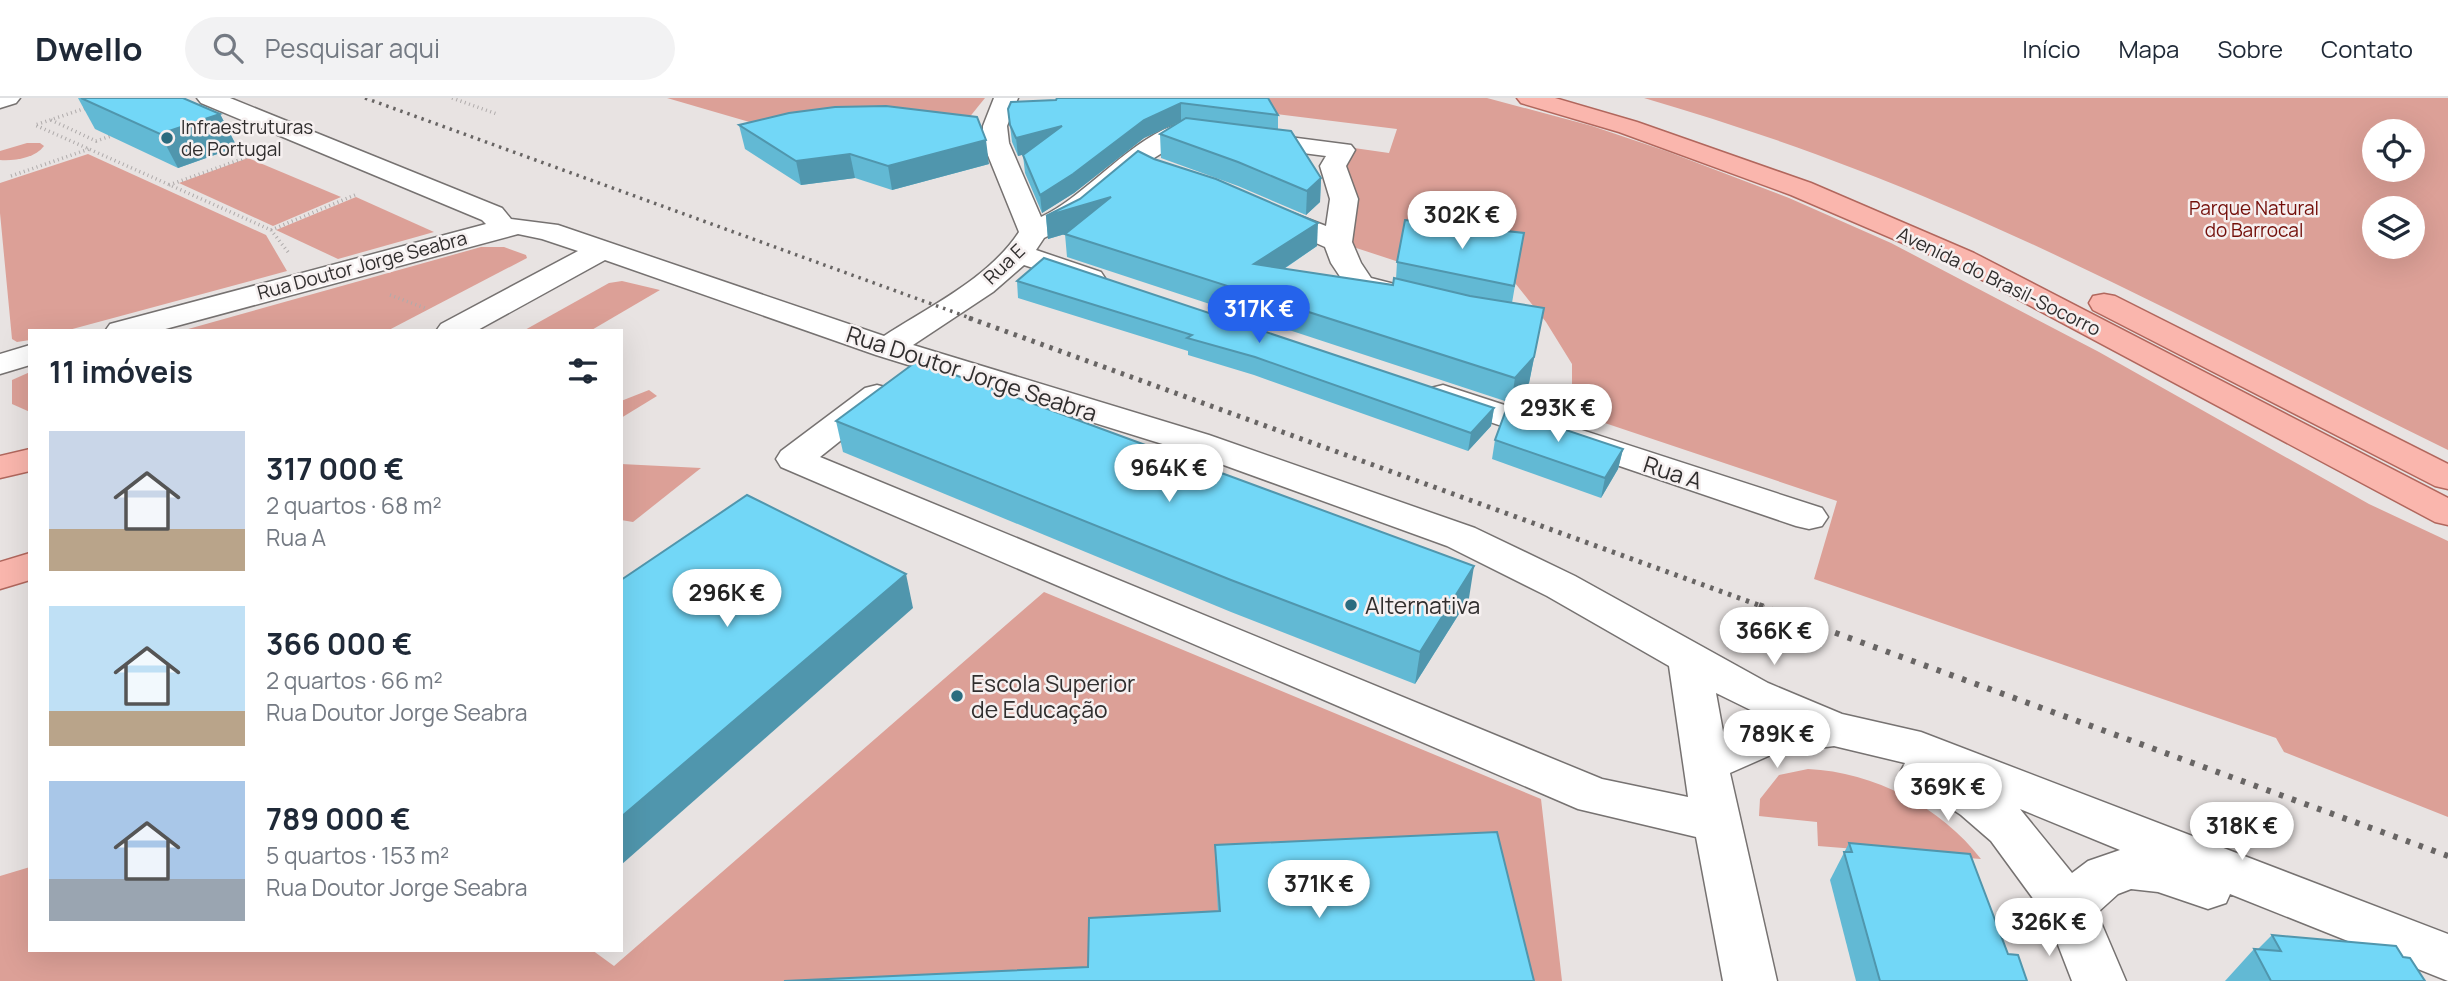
<!DOCTYPE html>
<html lang="pt">
<head>
<meta charset="utf-8">
<style>
  :root { --surface:#fff; --page:#f2f2f3; --text:#1f2937; --muted:#747a83; --line:#e0e1e3; --accent:#2563eb }
  body { margin:0; font-family:Manrope,sans-serif; background:var(--page); color:var(--text); height:100vh; display:flex; flex-direction:column; font-size:26px; white-space:nowrap }
  * { box-sizing:border-box; margin:0 }
  p { font-size:23px; color:var(--muted) }
  .icon { flex:none; width:38px; height:38px; fill:none; stroke:currentColor; stroke-width:2; stroke-linecap:round; stroke-linejoin:round }
  .map { position:relative; flex:1; overflow:hidden }
  .drawer { position:absolute; left:28px; top:231px; width:595px; height:623px; display:flex; flex-direction:column; background:var(--surface); border-radius:0px; box-shadow:0 7px 28px #0002 }
  .drawer>* { flex:none }
  .controls { position:absolute; left:2362px; top:21px; display:grid; gap:14px }
  .controls a { display:grid; place-items:center; width:63px; height:63px; border-radius:50%; background:var(--surface); box-shadow:0 7px 28px #0002; font-size:35px }
  .price { position:absolute; translate:-50% -60px; padding:0 16px; border-radius:24px; background:#fff; color:#222; font-size:23px; line-height:46px; filter:drop-shadow(0 2px 4px #0008) }
  .price::after { content:''; position:absolute; left:50%; top:42px; width:21px; height:16px; margin-left:-10px; background:inherit; clip-path:polygon(0 0,100% 0,50% 100%) }
  .price.on { background:var(--accent); color:#fff }
  ul { padding:0; list-style:none }
  li { display:flex; align-items:center; gap:21px; height:175px; padding:0 21px }
  li span { display:grid; place-items:center; flex:none; width:196px; height:140px; border-radius:0px; color:#555 }
  li>.icon { margin-inline-start:auto }
  span .icon { width:84px; height:84px; fill:#fffc; stroke-width:1 }
  li b { font-size:30px }
  h2 { display:flex; justify-content:space-between; align-items:center; height:84px; padding:0 21px; font-size:30px }
  header { display:flex; align-items:center; gap:42px; box-sizing:border-box; height:98px; padding:0 35px; background:var(--surface); border-bottom:2px solid var(--line) }
  header strong { font-size:33px }
  nav { display:flex; gap:38px; margin-inline-start:auto; font-size:24px }
  .search { width:490px; height:63px; background:var(--page); display:flex; align-items:center; gap:18px; box-sizing:border-box; padding:0 24px; border-radius:38px; color:var(--muted); font-size:26px }
  .map>svg:first-child { display:block }
  .green { fill:#dca097; fill-rule:evenodd }
  .lines { fill:none; stroke-linecap:round; stroke-linejoin:round }
  .minor-casing { stroke:#767271; stroke-width:3 }
  .major-casing { stroke:#b1675d; stroke-width:3 }
  .path { stroke:#afabab; stroke-width:3.5; stroke-dasharray:1 3.5; stroke-linecap:butt }
  .minor { fill:#fff; fill-rule:evenodd }
  .major { fill:#fab6ad; fill-rule:evenodd }
  .rail-far2 { stroke:#686564; stroke-width:3.5; stroke-dasharray:2.5 5; stroke-linecap:butt }
  .rail-far1 { stroke:#686564; stroke-width:5; stroke-dasharray:3.5 6; stroke-linecap:butt }
  .rail { stroke:#686564; stroke-width:6; stroke-dasharray:4.5 9; stroke-linecap:butt }
  .wall { fill:#62b9d4 }
  .shaded-wall { fill:#5096ad }
  .building { fill:#72d7f7; stroke:#5096ad; stroke-width:2 }
  .poi-dot { fill:#2b6c7f; stroke:#f6f0f0; stroke-width:2.5 }
  .labels { text-anchor:middle; dominant-baseline:central; stroke-width:5; stroke-linejoin:round; paint-order:stroke }
  .far-poi-label { font-size:19px; fill:#302e2e; stroke:#f6f0f0; text-anchor:start }
  .far-park-label { font-size:19px; fill:#730f0a; stroke:#f6f0f0 }
  .far-street-label { font-size:19px; fill:#302e2e; stroke:#f6f0f0 }
  .street-label { font-size:23px; fill:#302e2e; stroke:#f6f0f0 }
  .poi-label { font-size:23px; fill:#302e2e; stroke:#f6f0f0; text-anchor:start }
</style>
</head>
<body>
<header>
<strong>Dwello</strong>
<div class="search"><svg class="icon" aria-label="search" viewBox="0 0 24 24"><circle cx="10" cy="10" r="6"/><path d="M15 15l6 6"/></svg>Pesquisar aqui</div>
<nav><a>Início</a><a>Mapa</a><a>Sobre</a><a>Contato</a></nav>
</header>
<div class="map">
<svg width="2448" height="883" viewBox="0 0 2448 883">
  <rect width="100%" height="100%" fill="#e8e3e2"/>
  <g class="green">
    <polygon points="667,0 985,0 968,21 767,29"/>
    <polygon points="1243,0 1487,0 1592,28 1666,53 1789,100 1891,145 2099,254 2369,406 2448,443 2448,719 2284,654 2276,640 1814,481 1837,403 1572,314 1572,266 1546,224 1515,185 1399,164 1338,144 1347,49 1389,55 1397,31 1251,13"/>
    <path d="M 1644,0 L 2448,0 L 2448,352 C 2252,256 2059,149 1855,71 C 1786,44 1715,21 1644,0 ZM 2375,33 L 2413,33 L 2413,72 L 2375,72 ZM 2375,110 L 2413,110 L 2413,149 L 2375,149 Z"/>
    <path d="M 27,45 L 40,45 L 44,48 C 35,60 15,63 0,62 L 0,53 Z"/>
    <polygon points="88,56 266,137 287,173 65,233 30,233 30,242 17,244 12,241 0,115 0,85"/>
    <polygon points="248,60 341,99 273,128 179,85"/>
    <polygon points="356,99 434,134 338,161 276,132"/>
    <polygon points="481,149 504,149 526,157 527,160 387,233 181,233"/>
    <polygon points="622,183 660,192 590,233 523,233 609,185"/>
    <polygon points="30,274 30,314 12,306 12,282"/>
    <polygon points="649,292 657,298 621,320 621,303"/>
    <polygon points="621,366 701,370 633,424 621,422"/>
    <polygon points="1044,494 1541,701 1562,883 0,883 0,778 30,769 30,852 592,852 614,868"/>
    <path d="M 1808,671 C 1874,674 1941,709 1981,761 L 1818,748 L 1817,724 L 1759,718 L 1760,701 L 1779,677 Z"/>
  </g>
  <g class="lines">
    <g class="minor-casing">
      <g id="minor">
        <polygon points="0,0 20,0 16,5 0,10"/>
        <path d="M 197,0 L 230,0 L 502,110 L 511,121 L 558,127 L 884,238 C 930,208 988,181 1019,134 L 983,45 L 983,28 L 994,0 L 1018,0 L 1007,28 L 1009,45 L 1041,119 C 1088,97 1133,37 1182,25 L 1351,47 L 1355,52 L 1346,68 L 1358,101 L 1352,144 L 1361,165 L 1371,180 L 1414,191 L 1418,197 L 1414,203 L 1403,206 L 1349,192 L 1331,165 L 1325,149 L 1259,120 L 1255,114 L 1259,108 L 1269,106 L 1326,128 L 1330,101 L 1320,68 L 1326,58 L 1186,40 L 1146,65 L 1080,122 L 1044,140 L 1036,152 L 1101,174 L 1105,180 L 1101,186 L 1090,189 L 1024,167 L 993,194 L 913,247 L 1209,337 L 1475,430 L 1575,478 L 1768,585 L 1842,616 L 1921,634 L 2448,836 L 2448,883 L 2230,796 L 2226,805 L 2208,811 L 2158,794 L 2131,791 L 2118,796 L 2097,815 L 2126,883 L 2072,883 L 2048,821 L 1991,743 L 1961,717 L 1928,695 L 1908,686 L 1901,673 L 1905,665 L 1834,648 L 1773,656 L 1730,675 L 1777,883 L 1723,883 L 1696,739 L 1578,711 L 781,369 L 776,361 L 781,353 L 865,290 L 877,287 L 889,290 L 894,297 L 889,304 L 820,359 L 1602,681 L 1688,699 L 1669,568 L 1547,498 L 1447,448 L 1185,353 L 876,257 L 605,162 L 476,233 L 436,233 L 441,226 L 578,153 L 542,141 L 518,136 L 158,233 L 105,233 L 110,226 L 486,126 L 482,122 L 201,5 ZM 1716,595 L 1771,622 L 1724,639 ZM 2020,711 L 2120,752 L 2088,763 L 2072,775 Z"/>
        <polygon points="30,247 30,267 0,276 0,256"/>
        <polygon points="1443,287 1822,410 1828,419 1822,428 1809,431 1796,428 1431,304 1426,297 1431,290"/>
      </g>
    </g>
    <g class="major-casing">
      <g id="major">
        <polygon points="1517,0 1555,0 1637,24 1811,85 1974,155 2448,400 2448,427 2435,424 1954,167 1791,97 1619,34 1521,5"/>
        <polygon points="2104,196 2115,198 2448,366 2448,391 2435,388 2093,212 2089,205 2093,198"/>
        <polygon points="30,351 30,373 0,380 0,358"/>
        <polygon points="30,455 30,482 0,491 0,464"/>
      </g>
    </g>
    <g class="path">
      <polyline points="452,0 497,16"/>
      <polyline points="89,9 35,27 271,132 288,154"/>
      <polyline points="51,22 96,43 111,38"/>
      <polyline points="11,78 89,51"/>
      <polyline points="169,87 256,56"/>
      <polyline points="271,132 355,97"/>
      <polyline points="390,197 425,210"/>
    </g>
    <use href="#minor" class="minor"/>
    <use href="#major" class="major"/>
    <polyline class="rail-far2" points="365,0 973,221"/>
    <polyline class="rail-far1" points="969,220 1764,509"/>
    <polyline class="rail" points="1759,507 2448,758"/>
  </g>
  <g class="wall">
    <polygon points="78,0 183,0 220,16 237,49 178,70 95,31"/>
    <polygon points="1268,0 1278,17 1278,31 1321,80 1320,104 1306,117 1238,88 1161,60 1160,36 1181,23 1144,40 1074,95 1042,115 1025,75 1023,57 1024,56 1018,58 1012,44 1008,11"/>
    <polygon points="739,27 989,66 892,92 855,80 801,87 745,51"/>
    <polygon points="1046,118 1317,148 1284,171 1393,187 1396,181 1397,164 1524,135 1512,205 1539,235 1529,285 1511,305 1067,159 1065,136 1048,141"/>
    <polygon points="1017,183 1494,310 1491,328 1468,353 1254,277 1188,257 1188,253 1018,200"/>
    <polygon points="836,323 1469,500 1415,586 1231,514 843,354"/>
    <polygon points="1495,342 1623,351 1618,371 1601,400 1492,361"/>
    <polygon points="1497,734 1088,869 1218,814 1216,780 1215,747"/>
    <polygon points="1849,745 2008,856 2027,883 1856,883 1830,782"/>
    <polygon points="2272,837 2403,859 2425,883 2225,883 2254,851 2258,851"/>
  </g>
  <g class="shaded-wall">
    <polygon points="1181,5 1181,23 1144,40 1074,95 1042,115 1040,97 1144,22"/>
    <polygon points="220,16 237,49 178,70 160,36"/>
    <polygon points="1062,28 1064,46 1018,58 1016,40"/>
    <polygon points="986,42 989,66 892,92 888,68"/>
    <polygon points="850,56 855,80 801,87 796,63"/>
    <polygon points="1321,80 1320,104 1306,117 1307,93"/>
    <polygon points="1111,99 1112,122 1048,141 1046,118"/>
    <polygon points="1318,125 1317,148 1254,191 1254,166"/>
    <polygon points="1544,210 1529,285 1511,305 1515,280"/>
    <polygon points="1494,310 1491,328 1468,353 1471,335"/>
    <polygon points="1623,351 1618,371 1601,400 1605,380"/>
    <polygon points="1474,468 1469,500 1415,586 1420,554"/>
    <polygon points="906,476 913,510 621,767 621,719"/>
  </g>
  <g class="building">
    <polygon points="81,0 183,0 220,16 160,36"/>
    <polygon points="1057,0 1268,0 1278,17 1181,5 1144,22 1073,76 1040,97 1023,57 1062,28 1016,40 1010,27 1008,11 1011,4 1056,2"/>
    <polygon points="886,8 977,19 986,42 888,68 850,56 796,63 739,27 789,15 835,9"/>
    <polygon points="1186,20 1291,33 1321,80 1307,93 1238,64 1160,36"/>
    <polygon points="1138,53 1154,61 1216,81 1318,125 1254,166 1393,187 1394,180 1470,198 1544,210 1534,259 1515,280 1065,136 1111,99 1046,118 1080,101"/>
    <polygon points="1405,122 1524,135 1514,188 1397,164"/>
    <polygon points="1044,160 1494,310 1471,335 1255,259 1187,240 1192,237 1017,183"/>
    <polygon points="917,263 1474,468 1420,554 1231,482 836,323"/>
    <polygon points="1506,312 1623,351 1605,380 1495,342"/>
    <polygon points="747,397 906,476 621,719 621,482"/>
    <polygon points="1497,734 1534,883 784,883 1088,869 1089,820 1220,813 1215,747"/>
    <polygon points="1849,745 1970,756 2008,856 2018,857 2027,883 1880,883 1844,754 1852,754"/>
    <polygon points="2272,837 2396,848 2403,859 2410,860 2425,883 2271,883 2254,851 2281,853"/>
  </g>
  <g class="poi-dot">
    <circle cx="167" cy="40" r="7"/>
    <circle cx="1351" cy="507" r="7"/>
    <circle cx="957" cy="598" r="7"/>
  </g>
  <g class="labels">
    <g class="far-poi-label">
      <text x="181" y="29">Infraestruturas<tspan x="181" dy="22">de Portugal</tspan></text>
    </g>
    <g class="far-park-label">
      <text x="2254" y="110">Parque Natural<tspan x="2254" dy="22">do Barrocal</tspan></text>
    </g>
    <g class="far-street-label">
      <text transform="translate(1004 166) rotate(-44)">Rua E</text>
      <text transform="translate(362 167) rotate(-15)">Rua Doutor Jorge Seabra</text>
      <text transform="translate(1999 183) rotate(26)">Avenida do Brasil-Socorro</text>
    </g>
    <g class="street-label">
      <text transform="translate(972 275) rotate(18)">Rua Doutor Jorge Seabra</text>
      <text transform="translate(1673 374) rotate(18)">Rua A</text>
    </g>
    <g class="poi-label">
      <text x="1365" y="507">Alternativa</text>
      <text x="971" y="585">Escola Superior<tspan x="971" dy="26">de Educação</tspan></text>
    </g>
  </g>
</svg>
<div class="controls">
<a><svg class="icon" aria-label="locate" viewBox="0 0 24 24"><circle cx="12" cy="12" r="6"/><path d="M12 2v4M12 18v4M2 12h4M18 12h4"/></svg></a>
<a><svg class="icon" aria-label="layers" viewBox="0 0 24 24"><path d="M12 4l9 5-9 5-9-5zM3 14l9 5 9-5"/></svg></a>
</div>
<b class="price" style="left:1462px;top:153px">302K €</b>
<b class="price on" style="left:1259px;top:247px">317K €</b>
<b class="price" style="left:1558px;top:346px">293K €</b>
<b class="price" style="left:1169px;top:406px">964K €</b>
<b class="price" style="left:727px;top:531px">296K €</b>
<b class="price" style="left:1774px;top:569px">366K €</b>
<b class="price" style="left:1777px;top:672px">789K €</b>
<b class="price" style="left:1948px;top:725px">369K €</b>
<b class="price" style="left:2242px;top:764px">318K €</b>
<b class="price" style="left:1319px;top:822px">371K €</b>
<b class="price" style="left:2049px;top:860px">326K €</b>
<section class="drawer">
<h2>11 imóveis<svg class="icon" aria-label="filters" viewBox="0 0 24 24"><path d="M4 7h16M4 17h16"/><circle cx="9" cy="7" r="2"/><circle cx="15" cy="17" r="2"/></svg></h2>
<ul>
<li><span style="background:linear-gradient(#c9d6e8 70%,#b9a48a 0)"><svg class="icon" aria-label="home" viewBox="0 0 24 24"><path d="M3 11l9-7 9 7M6 9v11h12V9"/></svg></span><div><b>317 000 €</b><p>2 quartos · 68 m²</p><p>Rua A</p></div></li>
<li><span style="background:linear-gradient(#bfe0f5 75%,#b9a48a 0)"><svg class="icon" aria-label="home" viewBox="0 0 24 24"><path d="M3 11l9-7 9 7M6 9v11h12V9"/></svg></span><div><b>366 000 €</b><p>2 quartos · 66 m²</p><p>Rua Doutor Jorge Seabra</p></div></li>
<li><span style="background:linear-gradient(#a9c7e8 70%,#9aa5b1 0)"><svg class="icon" aria-label="home" viewBox="0 0 24 24"><path d="M3 11l9-7 9 7M6 9v11h12V9"/></svg></span><div><b>789 000 €</b><p>5 quartos · 153 m²</p><p>Rua Doutor Jorge Seabra</p></div></li>
</ul>
</section>
</div>
</body>
</html>
